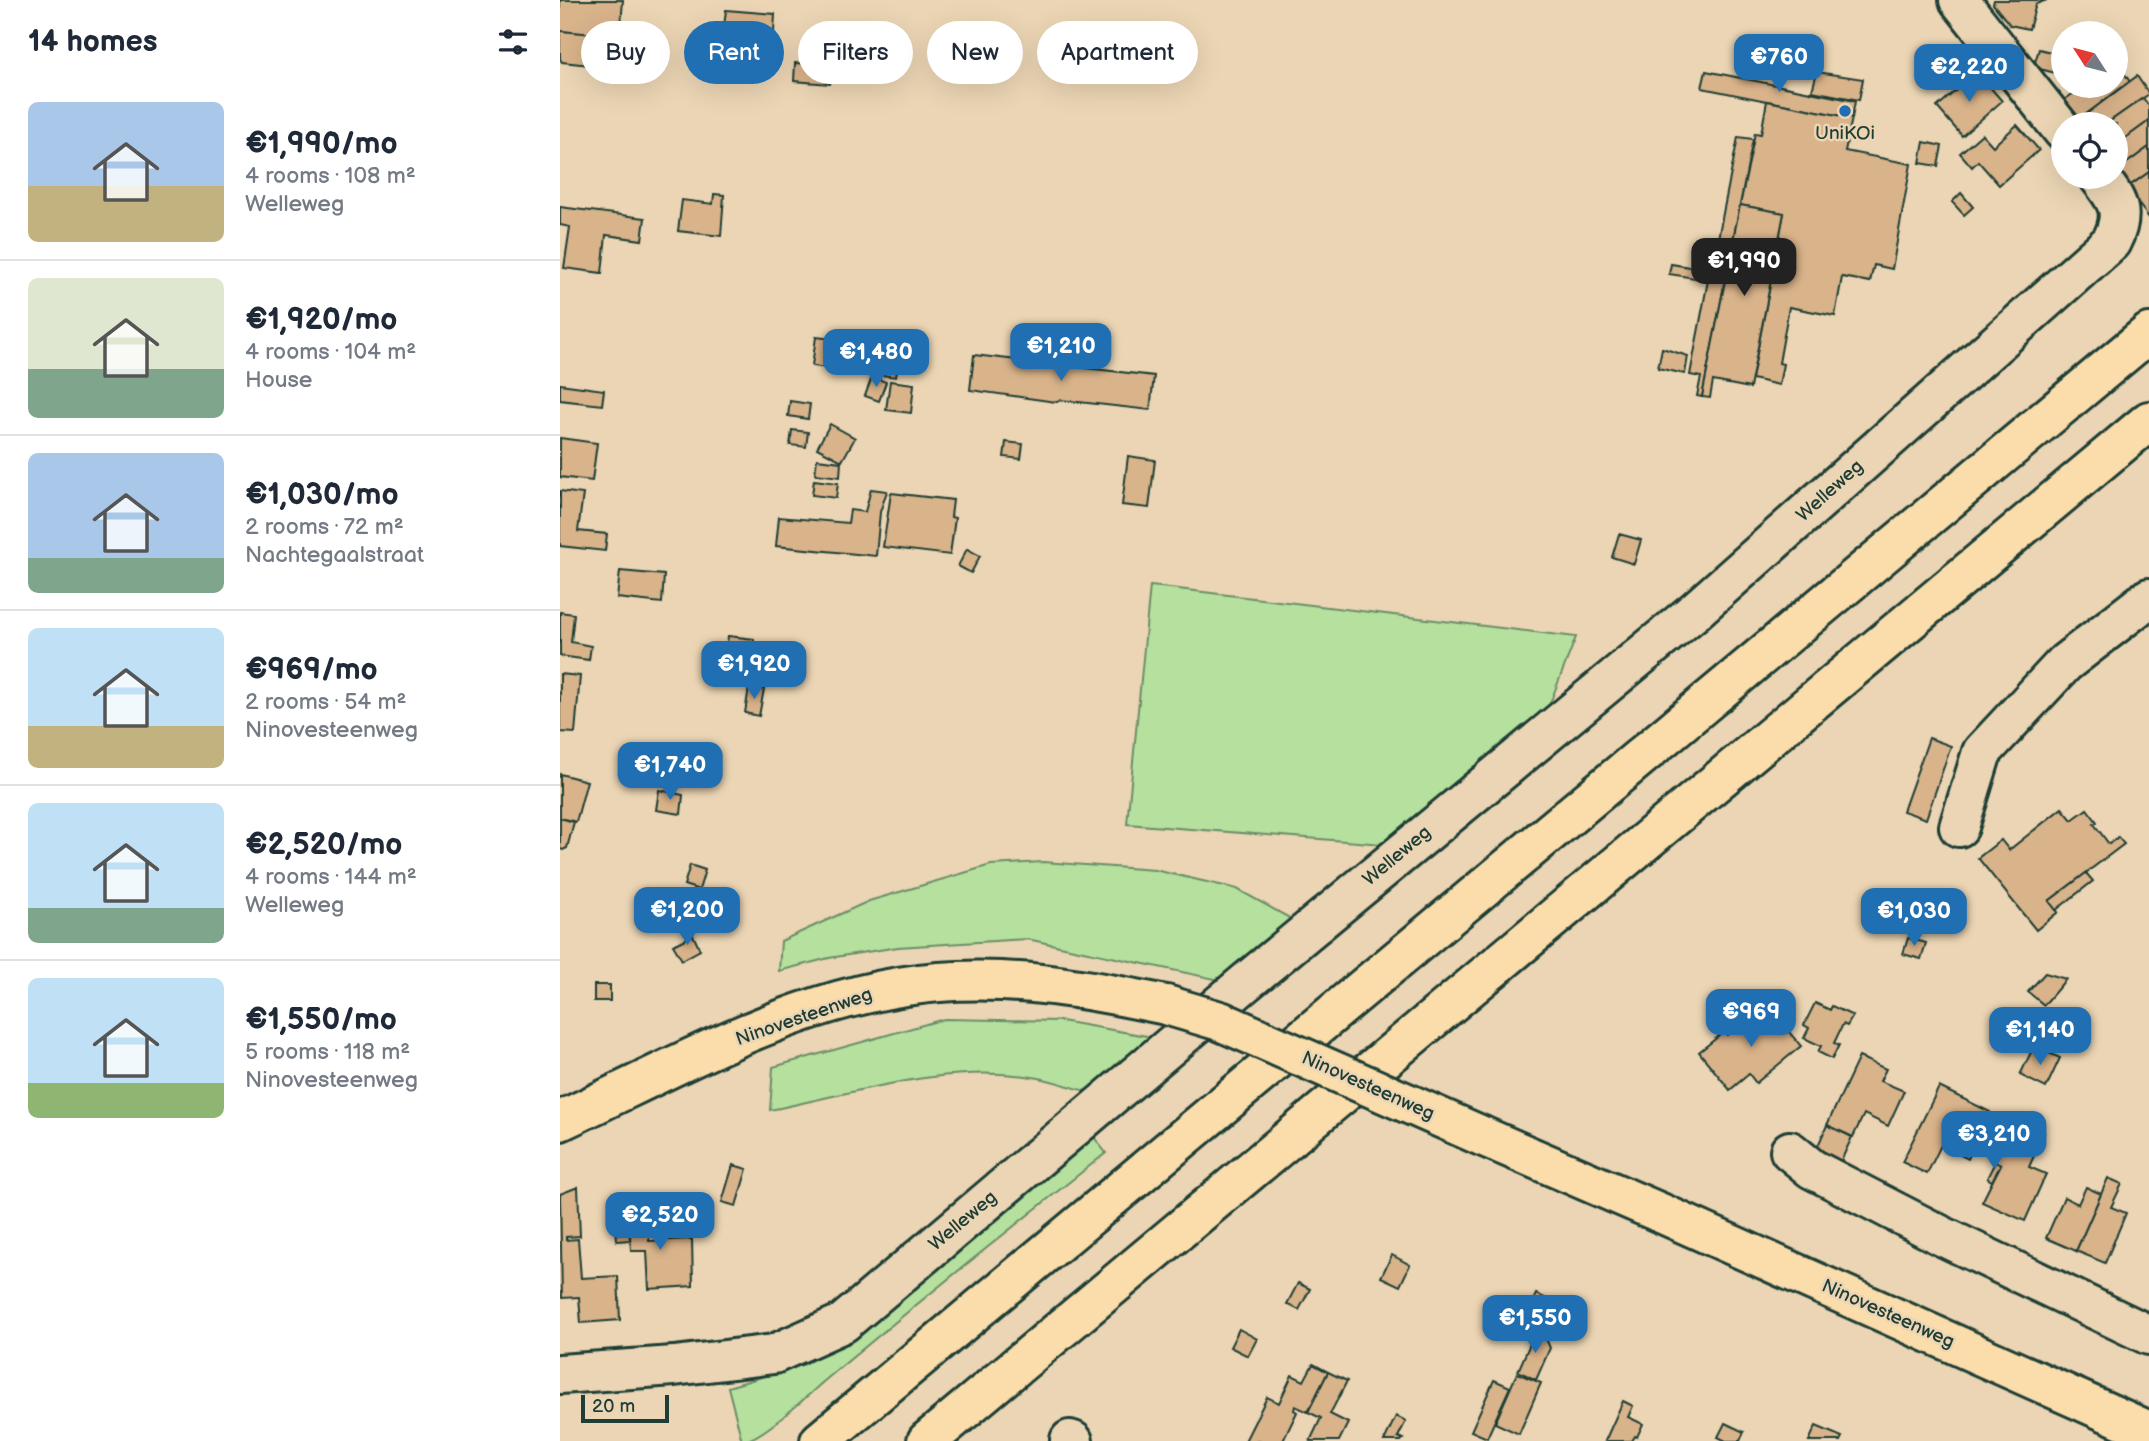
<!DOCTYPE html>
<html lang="en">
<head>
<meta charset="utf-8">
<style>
  :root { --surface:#fff; --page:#f6f6f7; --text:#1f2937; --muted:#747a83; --line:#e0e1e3; --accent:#1f6fb2 }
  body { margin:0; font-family:"Balsamiq Sans",sans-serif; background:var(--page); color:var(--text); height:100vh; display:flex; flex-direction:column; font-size:26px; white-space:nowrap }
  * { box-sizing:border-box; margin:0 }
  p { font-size:23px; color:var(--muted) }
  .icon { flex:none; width:38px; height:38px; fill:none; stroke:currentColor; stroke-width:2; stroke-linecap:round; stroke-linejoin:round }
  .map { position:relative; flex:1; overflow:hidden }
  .drawer { display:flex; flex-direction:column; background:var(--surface); width:560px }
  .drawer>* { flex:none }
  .banner { position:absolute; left:21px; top:21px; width:665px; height:63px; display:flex; gap:14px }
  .needle { width:46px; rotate:306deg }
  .tools { position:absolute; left:1491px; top:21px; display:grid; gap:14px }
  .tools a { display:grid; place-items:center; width:77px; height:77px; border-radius:50%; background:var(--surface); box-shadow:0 7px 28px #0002; font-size:35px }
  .scale { position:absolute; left:21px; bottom:18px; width:88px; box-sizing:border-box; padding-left:7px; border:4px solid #1f3d34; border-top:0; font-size:19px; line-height:24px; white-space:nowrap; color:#1f3d34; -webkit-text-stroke:5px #ebd5b4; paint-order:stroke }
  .price { position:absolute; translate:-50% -60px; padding:0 16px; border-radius:14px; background:var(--accent); color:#fff; font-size:23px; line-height:46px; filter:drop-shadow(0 2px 4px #0008) }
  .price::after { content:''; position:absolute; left:50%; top:42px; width:21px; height:16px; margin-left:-10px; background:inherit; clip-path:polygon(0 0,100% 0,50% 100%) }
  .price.on { background:#222; color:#fff }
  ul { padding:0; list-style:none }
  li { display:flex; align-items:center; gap:21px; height:175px; padding:0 28px }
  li+li { border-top:2px solid var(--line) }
  li span { display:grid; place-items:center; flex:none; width:196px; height:140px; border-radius:10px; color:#555 }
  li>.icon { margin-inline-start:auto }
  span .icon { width:84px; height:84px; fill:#fffc; stroke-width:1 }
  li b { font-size:30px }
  h2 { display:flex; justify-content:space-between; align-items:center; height:84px; padding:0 28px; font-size:30px }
  .tag { padding:0 24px; border-radius:32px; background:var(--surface); box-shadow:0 7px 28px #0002; font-size:24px; line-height:63px }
  .tag.on { background:var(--accent); color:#fff }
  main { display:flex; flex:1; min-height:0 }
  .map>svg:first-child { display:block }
  .green { fill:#b5e09d; stroke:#6a8e68; stroke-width:2 }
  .building { fill:#d9b38a; stroke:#1f3d34; stroke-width:2 }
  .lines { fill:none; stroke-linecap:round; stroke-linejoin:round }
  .minor-casing { stroke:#1f3d34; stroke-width:44 }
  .major-casing { stroke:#1f3d34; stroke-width:44 }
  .highway-casing { stroke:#1f3d34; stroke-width:44 }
  .minor { stroke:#ebd5b4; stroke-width:38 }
  .major { stroke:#fbddab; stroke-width:38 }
  .highway { stroke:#fbddab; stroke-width:38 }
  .major-bridge-casing { stroke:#1f3d34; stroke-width:44; stroke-linecap:butt }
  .major-bridge { stroke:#fbddab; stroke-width:38 }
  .poi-dot { fill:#1f6fb2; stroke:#ebd5b4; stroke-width:2.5 }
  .labels { text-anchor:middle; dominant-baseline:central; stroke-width:5; stroke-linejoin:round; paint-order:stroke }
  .poi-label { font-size:19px; fill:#1f3d34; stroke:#ebd5b4 }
  .street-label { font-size:19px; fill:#1f3d34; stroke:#ebd5b4 }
</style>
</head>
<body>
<main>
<section class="drawer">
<h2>14 homes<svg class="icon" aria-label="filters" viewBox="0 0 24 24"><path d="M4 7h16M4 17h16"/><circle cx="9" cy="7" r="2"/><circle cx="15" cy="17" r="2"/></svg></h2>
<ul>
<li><span style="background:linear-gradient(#a9c7e8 60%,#c2b280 0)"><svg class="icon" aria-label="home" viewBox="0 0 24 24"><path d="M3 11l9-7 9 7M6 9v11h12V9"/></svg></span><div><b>€1,990/mo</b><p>4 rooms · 108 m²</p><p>Welleweg</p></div></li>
<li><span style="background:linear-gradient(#dfe7d0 65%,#7fa58c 0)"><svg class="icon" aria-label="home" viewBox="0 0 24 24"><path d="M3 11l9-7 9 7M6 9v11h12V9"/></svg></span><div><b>€1,920/mo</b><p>4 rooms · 104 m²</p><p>House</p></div></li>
<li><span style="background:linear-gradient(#a9c7e8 75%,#7fa58c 0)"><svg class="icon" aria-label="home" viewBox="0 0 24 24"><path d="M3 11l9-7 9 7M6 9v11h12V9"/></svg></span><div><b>€1,030/mo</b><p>2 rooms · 72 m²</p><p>Nachtegaalstraat</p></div></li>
<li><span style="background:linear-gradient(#bfe0f5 70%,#c2b280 0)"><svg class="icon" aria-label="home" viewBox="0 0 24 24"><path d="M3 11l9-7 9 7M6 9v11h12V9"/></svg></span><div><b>€969/mo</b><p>2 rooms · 54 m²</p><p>Ninovesteenweg</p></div></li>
<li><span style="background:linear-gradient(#bfe0f5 75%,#7fa58c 0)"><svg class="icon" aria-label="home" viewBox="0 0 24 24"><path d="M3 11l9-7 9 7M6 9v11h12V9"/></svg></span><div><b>€2,520/mo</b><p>4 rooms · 144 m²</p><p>Welleweg</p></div></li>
<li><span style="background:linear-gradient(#bfe0f5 75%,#8fb573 0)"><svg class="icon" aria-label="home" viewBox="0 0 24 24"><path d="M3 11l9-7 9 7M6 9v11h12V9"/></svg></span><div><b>€1,550/mo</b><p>5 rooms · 118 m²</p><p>Ninovesteenweg</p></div></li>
</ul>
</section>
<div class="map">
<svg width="1589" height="1441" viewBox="0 0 1589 1441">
  <rect width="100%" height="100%" fill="#ebd5b4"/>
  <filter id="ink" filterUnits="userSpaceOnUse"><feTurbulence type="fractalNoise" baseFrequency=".0143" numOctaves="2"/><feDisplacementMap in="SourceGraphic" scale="14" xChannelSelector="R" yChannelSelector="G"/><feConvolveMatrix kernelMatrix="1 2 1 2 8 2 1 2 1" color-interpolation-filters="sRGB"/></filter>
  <g filter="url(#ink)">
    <g class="green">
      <polygon points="590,586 610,588 1016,637 981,726 836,845 567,824"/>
      <polygon points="483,862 595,870 677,889 735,921 664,981 467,939 338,947 269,958 219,971 221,941 309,901 431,865"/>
      <path d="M 384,1019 L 501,1021 L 598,1038 L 536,1094 C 517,1089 498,1082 479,1078 C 388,1062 298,1092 210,1110 L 213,1067 Z"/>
      <path d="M 530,1132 L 546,1153 C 451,1228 356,1304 263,1382 C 247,1396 200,1441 182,1441 L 168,1387 L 245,1364 L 303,1326 Z"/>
    </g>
    <g class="building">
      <polygon points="0,0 63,0 60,37 0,31"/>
      <polygon points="1434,0 1487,0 1476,4 1469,29 1450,25 1433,4"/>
      <polygon points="166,10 215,14 214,32 164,27"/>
      <polygon points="0,31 80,38 76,47 79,50 67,60 59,51 50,59 49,67 2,62 0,59"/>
      <polygon points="1479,49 1503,55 1503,75 1480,69 1475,62"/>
      <polygon points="282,61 320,65 319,80 281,77"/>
      <polygon points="235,63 272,66 270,84 234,81"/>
      <polygon points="1556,69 1562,70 1570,82 1518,120 1504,100 1524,86 1556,86"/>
      <polygon points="1146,71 1295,101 1292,118 1142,88"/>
      <polygon points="1257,72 1303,79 1299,100 1252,91"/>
      <polygon points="1417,72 1442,101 1402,136 1377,107"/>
      <polygon points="1577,76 1589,94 1546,124 1520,124 1517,121"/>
      <polygon points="1583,98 1589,106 1589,121 1556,145 1556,124 1546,124"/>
      <polygon points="1207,101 1292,118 1285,151 1351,164 1332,269 1314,265 1310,282 1282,277 1275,316 1229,307 1219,363 1223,364 1219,385 1192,379 1224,213 1180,205 1195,133 1201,134"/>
      <polygon points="1589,121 1589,147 1556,171 1556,145"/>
      <polygon points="1457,125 1479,150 1439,185 1418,161 1412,167 1400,153 1422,134 1433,146"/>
      <polygon points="1178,137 1193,139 1142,397 1137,396 1141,377 1130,375 1148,280 1109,274 1111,264 1142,269 1143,263 1153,264"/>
      <polygon points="1364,142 1382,146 1378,166 1360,163"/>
      <polygon points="1589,147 1589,172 1567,188 1556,171"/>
      <polygon points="1589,172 1589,218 1567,188"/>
      <polygon points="1401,193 1413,207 1404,215 1392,202"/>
      <polygon points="154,194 164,195 161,236 118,231 122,200 153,204"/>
      <polygon points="1180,205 1224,213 1190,388 1153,381 1150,398 1142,397"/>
      <polygon points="0,207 85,218 82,240 46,235 42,273 4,268 10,227 0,225"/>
      <polygon points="256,337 341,347 336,377 252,366"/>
      <polygon points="1102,348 1128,356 1125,374 1098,368"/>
      <polygon points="414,355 594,376 590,410 501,400 496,402 410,390"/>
      <polygon points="312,377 326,382 319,401 305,396"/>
      <polygon points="330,381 354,384 351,413 326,410"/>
      <polygon points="0,384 44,390 42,405 0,400"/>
      <polygon points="230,401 250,404 248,419 228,416"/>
      <polygon points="270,424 295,438 282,461 257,448"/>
      <polygon points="232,430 248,432 246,447 230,445"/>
      <polygon points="0,438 37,443 32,481 0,477"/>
      <polygon points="446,442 463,444 461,459 444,457"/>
      <polygon points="568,456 595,460 589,508 562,505"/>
      <polygon points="257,459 281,462 280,477 255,474"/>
      <polygon points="254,480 278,483 276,498 252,495"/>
      <polygon points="311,489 327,491 320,512 316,556 216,546 219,517 288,523 290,510 305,512"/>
      <polygon points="0,491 23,494 18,531 47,534 45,551 0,546"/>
      <polygon points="331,493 393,500 391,517 395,518 390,555 323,547"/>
      <polygon points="1059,534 1081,540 1074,564 1052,557"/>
      <polygon points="407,549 420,556 411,573 398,566"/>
      <polygon points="60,571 104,575 102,603 57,598"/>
      <polygon points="0,612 14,614 11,642 31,646 29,660 0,656"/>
      <polygon points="168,636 194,639 192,654 166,650"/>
      <polygon points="0,674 20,676 15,733 0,732"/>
      <polygon points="189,687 204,689 199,716 185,713"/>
      <polygon points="1369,738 1391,746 1366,819 1343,811"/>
      <polygon points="0,774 27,781 16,822 0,818"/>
      <polygon points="99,790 123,795 121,814 96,810"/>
      <polygon points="1502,808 1512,820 1527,809 1537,822 1534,824 1549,844 1558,837 1564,844 1489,901 1498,912 1476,930 1418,858 1441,840 1449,850"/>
      <polygon points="0,818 14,822 7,848 3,850 0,849"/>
      <polygon points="130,865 145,870 139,890 124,885"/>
      <polygon points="1526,873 1533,881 1496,910 1489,901"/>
      <polygon points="133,935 140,950 122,960 113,945"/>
      <polygon points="1348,938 1366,943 1361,959 1343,954"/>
      <polygon points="1485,973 1506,979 1484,1005 1468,992"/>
      <rect x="34" y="985" width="16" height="16"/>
      <polygon points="1255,1003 1270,1010 1272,1006 1293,1016 1287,1026 1283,1024 1274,1043 1279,1045 1272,1059 1258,1052 1261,1046 1244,1038 1249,1028 1244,1025"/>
      <polygon points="1206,1005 1241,1046 1196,1083 1189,1074 1170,1090 1139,1052 1164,1032 1167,1035"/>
      <polygon points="1474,1046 1500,1058 1486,1088 1460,1075"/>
      <polygon points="1299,1057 1326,1069 1320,1081 1344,1091 1328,1126 1304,1114 1293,1137 1267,1125"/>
      <polygon points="1379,1087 1430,1112 1408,1159 1381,1145 1367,1174 1342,1162"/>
      <polygon points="1451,1119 1484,1133 1469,1167 1486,1174 1465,1221 1422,1202 1441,1164 1432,1161"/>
      <polygon points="1267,1125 1292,1137 1281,1161 1257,1148"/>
      <polygon points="1435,1162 1441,1164 1432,1181 1427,1178"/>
      <polygon points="173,1165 187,1169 176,1206 162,1202"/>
      <polygon points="1548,1178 1562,1184 1551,1207 1566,1213 1545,1263 1516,1251"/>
      <polygon points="18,1187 20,1236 6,1237 6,1240 18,1239 21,1278 58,1276 60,1320 21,1323 19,1297 2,1298 0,1194"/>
      <polygon points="1526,1187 1541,1194 1516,1251 1486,1238 1504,1197 1518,1204"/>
      <polygon points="90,1201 89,1241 132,1239 133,1286 89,1289 87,1251 71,1251 68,1202"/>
      <polygon points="68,1212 70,1240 57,1241 55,1213"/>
      <polygon points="832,1255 850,1265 840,1286 821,1277"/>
      <polygon points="738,1283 750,1289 739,1310 727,1304"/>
      <polygon points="976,1294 987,1299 979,1318 967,1313"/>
      <polygon points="979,1323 982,1325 979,1333 985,1336 990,1348 976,1380 958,1371"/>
      <polygon points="679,1329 697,1339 688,1356 670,1347"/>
      <polygon points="753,1364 768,1372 748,1412 735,1406 734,1410 737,1412 723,1441 685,1441 707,1397 719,1403 732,1375 744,1381"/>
      <polygon points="768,1372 787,1381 770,1414 788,1423 779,1441 750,1441 761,1418 748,1412"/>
      <polygon points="957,1373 981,1383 959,1434 935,1423"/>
      <polygon points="934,1380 950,1387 927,1438 911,1431"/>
      <polygon points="1063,1401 1073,1406 1068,1417 1083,1424 1077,1437 1075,1436 1072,1441 1045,1441"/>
      <polygon points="836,1416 846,1421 838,1437 843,1439 841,1441 824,1441"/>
      <polygon points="1165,1423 1184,1432 1180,1441 1166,1441 1158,1437"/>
      <polygon points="1256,1426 1282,1437 1280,1441 1249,1441"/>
    </g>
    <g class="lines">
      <g class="minor-casing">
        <g id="minor">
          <polyline points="1399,0 1503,131"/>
          <polyline points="1399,827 1422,752 1505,663 1589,598"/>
          <polyline points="1230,1151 1252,1169 1382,1236 1589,1335"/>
          <path d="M 0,1374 L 114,1366 L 214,1354 L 283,1323 L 685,983 L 1135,611 L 1551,242 C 1566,213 1558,201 1539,177"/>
          <polyline points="510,1440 513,1441"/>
        </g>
      </g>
      <g class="major-casing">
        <g id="major">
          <path d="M 0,1121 C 120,1065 243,993 379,982 C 457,976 529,989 606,1005"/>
          <polyline points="922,1136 1103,1214 1589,1431"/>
        </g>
      </g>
      <g class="highway-casing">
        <g id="highway">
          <polyline points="260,1441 1589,333"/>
          <polyline points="367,1441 1589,421"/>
        </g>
      </g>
      <use href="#minor" class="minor"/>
      <use href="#major" class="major"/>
      <use href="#highway" class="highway"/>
      <g class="major-bridge-casing">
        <polyline id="major-bridge" points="606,1005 660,1021 922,1136"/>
      </g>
      <use href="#major-bridge" class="major-bridge"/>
    </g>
  </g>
  <circle class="poi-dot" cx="1285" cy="111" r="7"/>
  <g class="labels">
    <g class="poi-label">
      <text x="1285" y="133">UniKOi</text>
    </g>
    <g class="street-label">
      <text transform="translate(1270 491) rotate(-42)">Welleweg</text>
      <text transform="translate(837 856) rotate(-40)">Welleweg</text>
      <text transform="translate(244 1017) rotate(-19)">Ninovesteenweg</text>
      <text transform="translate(808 1086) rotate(24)">Ninovesteenweg</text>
      <text transform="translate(403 1221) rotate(-40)">Welleweg</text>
      <text transform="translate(1328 1314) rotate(24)">Ninovesteenweg</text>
    </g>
  </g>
</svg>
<div class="tools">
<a><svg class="needle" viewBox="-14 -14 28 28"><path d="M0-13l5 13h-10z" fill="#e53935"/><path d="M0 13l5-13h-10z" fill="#747a83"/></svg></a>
<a><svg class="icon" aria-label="locate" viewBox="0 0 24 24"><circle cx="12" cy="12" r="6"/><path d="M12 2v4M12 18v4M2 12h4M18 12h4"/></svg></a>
</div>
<div class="scale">20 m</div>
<b class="price" style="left:1219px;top:94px">€760</b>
<b class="price" style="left:1409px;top:104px">€2,220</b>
<b class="price on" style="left:1184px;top:298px">€1,990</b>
<b class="price" style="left:501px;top:383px">€1,210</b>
<b class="price" style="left:316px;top:389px">€1,480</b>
<b class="price" style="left:194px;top:701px">€1,920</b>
<b class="price" style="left:110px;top:802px">€1,740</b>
<b class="price" style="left:127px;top:947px">€1,200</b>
<b class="price" style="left:1354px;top:948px">€1,030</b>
<b class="price" style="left:1191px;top:1049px">€969</b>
<b class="price" style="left:1480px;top:1067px">€1,140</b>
<b class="price" style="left:1434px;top:1171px">€3,210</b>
<b class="price" style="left:100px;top:1252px">€2,520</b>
<b class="price" style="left:975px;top:1355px">€1,550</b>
<div class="banner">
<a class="tag">Buy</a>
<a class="tag on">Rent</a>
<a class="tag">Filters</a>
<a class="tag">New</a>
<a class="tag">Apartment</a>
</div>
</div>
</main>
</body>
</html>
